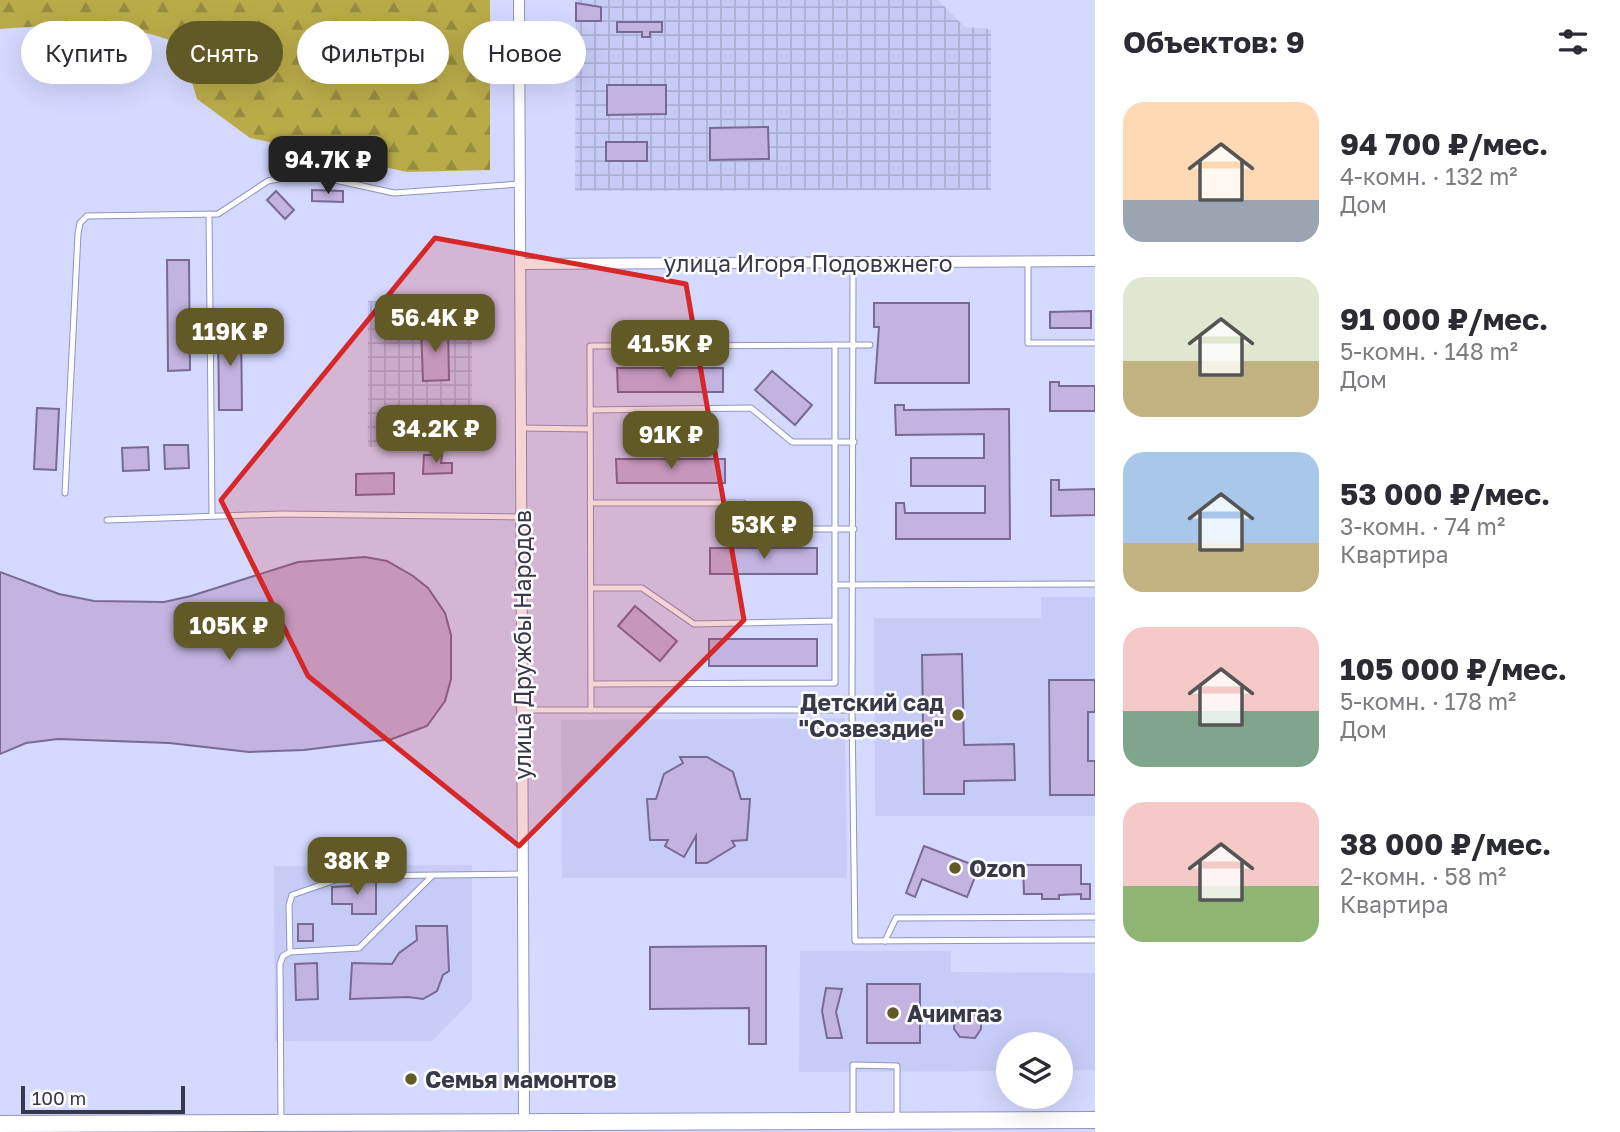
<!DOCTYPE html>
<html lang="ru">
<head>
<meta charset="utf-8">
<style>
  :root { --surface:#fff; --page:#f2f2f3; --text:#2b2b33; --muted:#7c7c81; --accent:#625a26 }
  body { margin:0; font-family:"Golos Text",sans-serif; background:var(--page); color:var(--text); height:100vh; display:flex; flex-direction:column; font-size:26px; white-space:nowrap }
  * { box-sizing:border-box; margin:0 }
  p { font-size:23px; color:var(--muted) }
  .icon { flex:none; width:38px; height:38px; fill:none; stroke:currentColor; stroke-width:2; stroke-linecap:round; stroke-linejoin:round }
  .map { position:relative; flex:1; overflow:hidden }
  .panel { display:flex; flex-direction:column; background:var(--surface); width:525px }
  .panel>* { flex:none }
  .banner { position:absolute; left:21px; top:21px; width:665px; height:63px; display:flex; gap:14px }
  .fabs { position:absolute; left:996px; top:1032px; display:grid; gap:14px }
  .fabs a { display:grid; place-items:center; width:77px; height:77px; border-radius:50%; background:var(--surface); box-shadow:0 7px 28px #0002; font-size:35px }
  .scale { position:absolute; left:21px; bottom:18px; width:164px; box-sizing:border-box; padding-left:7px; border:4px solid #37394b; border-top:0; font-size:19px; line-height:24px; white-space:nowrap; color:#37394b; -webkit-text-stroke:5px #fdfdfd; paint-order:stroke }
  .price { position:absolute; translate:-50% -60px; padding:0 16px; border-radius:14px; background:var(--accent); color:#fff; font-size:23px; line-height:46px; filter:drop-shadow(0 2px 4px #0008) }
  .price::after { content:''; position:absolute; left:50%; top:42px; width:21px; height:16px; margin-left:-10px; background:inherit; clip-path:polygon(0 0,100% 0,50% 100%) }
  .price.selected { background:#222; color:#fff }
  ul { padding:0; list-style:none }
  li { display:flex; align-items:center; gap:21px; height:175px; padding:0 28px }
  li span { display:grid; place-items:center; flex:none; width:196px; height:140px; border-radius:21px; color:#555 }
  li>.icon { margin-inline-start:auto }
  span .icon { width:84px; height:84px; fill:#fffc; stroke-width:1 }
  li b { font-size:30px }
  h2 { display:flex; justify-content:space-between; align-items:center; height:84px; padding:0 28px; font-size:30px }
  .pill { padding:0 24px; border-radius:32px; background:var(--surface); box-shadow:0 7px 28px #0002; font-size:24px; line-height:63px }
  .pill.selected { background:var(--accent); color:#fff }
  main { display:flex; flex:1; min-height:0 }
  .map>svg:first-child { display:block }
  .built { fill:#c7ccf6 }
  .industrial { fill:url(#industrial-grid) }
  .forest { fill:url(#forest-firs) }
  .building { fill:#c2b3e0; stroke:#796a94; stroke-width:2 }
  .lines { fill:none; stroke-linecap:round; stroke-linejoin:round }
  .service-casing { stroke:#9094c0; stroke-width:7 }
  .minor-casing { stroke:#9094c0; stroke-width:12 }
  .secondary-casing { stroke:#9094c0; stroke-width:18 }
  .service { stroke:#fff; stroke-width:5 }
  .minor { stroke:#fff; stroke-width:10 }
  .secondary { stroke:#fff; stroke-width:16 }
  .marked { fill:#d62828; fill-opacity:0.2; stroke:#d62828; stroke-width:5; stroke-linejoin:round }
  .poi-dot { fill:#625a26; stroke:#fdfdfd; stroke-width:2.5 }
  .labels { text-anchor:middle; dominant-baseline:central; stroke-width:5; stroke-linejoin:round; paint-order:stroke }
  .street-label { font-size:23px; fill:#37394b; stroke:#fdfdfd }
  .poi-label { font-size:23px; font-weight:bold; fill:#37394b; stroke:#fdfdfd; text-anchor:start }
</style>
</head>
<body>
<main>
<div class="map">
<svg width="1095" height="1132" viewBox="0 0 1095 1132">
  <defs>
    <pattern id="industrial-grid" width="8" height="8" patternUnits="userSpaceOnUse" patternTransform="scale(1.75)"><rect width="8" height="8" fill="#c7ccf6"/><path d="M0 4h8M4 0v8" fill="none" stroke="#acb0d4"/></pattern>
    <pattern id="forest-firs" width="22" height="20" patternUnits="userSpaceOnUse" patternTransform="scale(1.75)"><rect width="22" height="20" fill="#baab49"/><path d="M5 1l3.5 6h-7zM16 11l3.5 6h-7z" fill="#988c3f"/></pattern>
  </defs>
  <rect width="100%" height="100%" fill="#d5d9ff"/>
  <g class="built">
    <polygon points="1041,597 1095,597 1095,816 875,816 874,618 1041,618"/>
    <polygon points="845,718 847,878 562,878 561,720"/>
    <polygon points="472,865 472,1000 432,1041 275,1041 274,866"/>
    <polygon points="800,951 951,951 951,972 1095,973 1095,1070 1061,1071 1060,1045 1008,1045 1008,1071 799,1072"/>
  </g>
  <g class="industrial">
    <polygon points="576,0 938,0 965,27 991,29 991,190 575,191"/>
    <rect x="368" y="301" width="104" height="146"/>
  </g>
  <path class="forest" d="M 0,0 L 490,0 L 490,170 L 407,172 L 250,138 L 197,99 L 189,72 L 175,42 C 122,21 56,25 0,29 Z"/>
  <g class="building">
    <polygon points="576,3 601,7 601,21 576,21"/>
    <polygon points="617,22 662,22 662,32 650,32 650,37 642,37 642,32 617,32"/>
    <polygon points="607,85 666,85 666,114 607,115"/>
    <polygon points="768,127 769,159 710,160 710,128"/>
    <rect x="606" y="142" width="41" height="19"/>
    <polygon points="312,190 343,191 343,202 312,201"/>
    <polygon points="276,191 294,210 285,219 267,200"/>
    <polygon points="167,260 189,260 190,370 168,371"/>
    <polygon points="874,303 969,303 969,383 875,383 879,327 874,327"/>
    <polygon points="1091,311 1091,328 1050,328 1050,312"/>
    <polygon points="218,325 241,325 242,410 219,410"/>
    <polygon points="448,327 449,380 423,381 421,328"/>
    <polygon points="617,368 723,368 723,392 618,392"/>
    <polygon points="772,371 812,405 795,425 755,390"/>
    <polygon points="1050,382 1059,382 1059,386 1095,386 1095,411 1050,411"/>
    <polygon points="895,405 904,405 904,410 1009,409 1010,539 896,539 896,503 904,503 905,513 985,513 985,486 911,486 911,458 984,458 984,434 896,435"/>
    <polygon points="37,408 59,409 56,470 34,469"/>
    <polygon points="164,445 188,445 189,468 165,469"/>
    <polygon points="148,447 149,470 123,471 122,448"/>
    <polygon points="424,455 442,455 441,463 452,463 452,473 423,474"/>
    <polygon points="616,459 725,459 725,483 617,483"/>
    <polygon points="394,473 394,494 356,495 356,474"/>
    <polygon points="1051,480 1059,480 1059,490 1095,489 1095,515 1051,516"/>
    <rect x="710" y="548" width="107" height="26"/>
    <polygon points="365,557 387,561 413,576 428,588 445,613 451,635 451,679 445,701 427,726 392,739 304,750 249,752 169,743 58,739 26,743 0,754 0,572 59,594 94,601 164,602 191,596 298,562"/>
    <polygon points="635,606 677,641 660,661 618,626"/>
    <rect x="709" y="639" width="108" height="27"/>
    <polygon points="962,654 964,745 1014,744 1015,780 964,781 964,794 924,794 922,655"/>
    <polygon points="1049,680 1095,680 1095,712 1088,712 1088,761 1095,761 1095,795 1050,795"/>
    <polygon points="680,757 707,757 733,772 741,799 750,799 747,840 732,841 735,846 707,863 696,863 696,836 684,857 665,846 668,840 650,840 647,799 656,799 664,774 683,763"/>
    <polygon points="924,846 979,867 967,897 922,879 915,897 906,893"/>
    <polygon points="1023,865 1081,865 1081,884 1090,884 1090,899 1081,899 1081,894 1059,895 1059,899 1042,899 1042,894 1024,894"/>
    <polygon points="351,881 376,881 376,914 352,914 352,904 332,904 332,887 351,886"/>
    <rect x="298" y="924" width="15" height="17"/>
    <polygon points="416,926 447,926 449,971 443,975 437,991 423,999 408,997 350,999 352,963 392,964 399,953 417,940"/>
    <polygon points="766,946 766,1044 749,1044 749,1008 650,1009 650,947"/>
    <polygon points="317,963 318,999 296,1000 295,964"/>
    <rect x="867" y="984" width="53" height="59"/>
    <polygon points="826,988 842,989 836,1012 842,1038 827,1038 822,1011"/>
    <polygon points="981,1014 981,1029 975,1038 960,1037 954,1029 955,1015"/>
  </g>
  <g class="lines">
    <g class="service-casing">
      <g id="service">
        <polyline points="209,214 212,515"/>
        <polyline points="1028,262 1028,343 1095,343"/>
        <polyline points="853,263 852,710 855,941 1095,940"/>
        <polyline points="590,410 751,408 792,442 854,442"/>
        <polyline points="521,428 590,429"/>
        <polyline points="65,493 78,234 80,223 87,216 218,214 268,181 289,177 326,178 394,193 520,184"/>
        <polyline points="590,503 743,503 743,529 854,529"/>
        <polyline points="107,520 280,514 521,517"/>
        <polyline points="835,585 1095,584"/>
        <polyline points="591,588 642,588 694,624 835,621"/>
        <polyline points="591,684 835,683 835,345"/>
        <polyline points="521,710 852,710"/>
        <polyline points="591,710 590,346 870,345"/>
        <polyline points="885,941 896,918 1095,917"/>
        <polyline points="290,952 359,948 432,876"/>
        <polyline points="853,1118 853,1065 897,1066 897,1120"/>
        <polyline points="281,1121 280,964 283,956 290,952 289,905 292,895 347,876 523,874"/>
      </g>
    </g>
    <g class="minor-casing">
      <g id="minor">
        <polyline points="519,0 524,1122"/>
        <polyline points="521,264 1095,261"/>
      </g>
    </g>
    <g class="secondary-casing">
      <polyline id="secondary" points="0,1124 1095,1120"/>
    </g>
    <use href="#service" class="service"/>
    <use href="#minor" class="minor"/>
    <use href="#secondary" class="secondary"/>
  </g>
  <path class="marked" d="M 435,238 L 686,284 L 744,620 L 519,846 L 308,676 L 221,500 Z"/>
  <g class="poi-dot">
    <circle cx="958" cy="715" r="7"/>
    <circle cx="955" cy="868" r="7"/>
    <circle cx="893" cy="1013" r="7"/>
    <circle cx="411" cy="1079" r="7"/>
  </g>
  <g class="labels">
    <g class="street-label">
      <text x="808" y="263">улица Игоря Подовжнего</text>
      <text transform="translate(522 645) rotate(-90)">улица Дружбы Народов</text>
    </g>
    <g class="poi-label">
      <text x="944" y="702" text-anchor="end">Детский сад<tspan x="944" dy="26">"Созвездие"</tspan></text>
      <text x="969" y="868">Ozon</text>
      <text x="907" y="1013">Ачимгаз</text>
      <text x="425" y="1079">Семья мамонтов</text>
    </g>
  </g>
</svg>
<div class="fabs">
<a><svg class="icon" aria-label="layers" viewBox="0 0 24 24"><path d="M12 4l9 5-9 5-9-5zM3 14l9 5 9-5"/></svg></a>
</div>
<div class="scale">100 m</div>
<b class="price selected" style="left:328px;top:196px">94.7K ₽</b>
<b class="price" style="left:435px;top:354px">56.4K ₽</b>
<b class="price" style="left:230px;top:368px">119K ₽</b>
<b class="price" style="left:670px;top:380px">41.5K ₽</b>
<b class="price" style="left:436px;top:465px">34.2K ₽</b>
<b class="price" style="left:671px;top:471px">91K ₽</b>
<b class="price" style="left:764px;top:561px">53K ₽</b>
<b class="price" style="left:229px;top:662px">105K ₽</b>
<b class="price" style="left:357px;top:897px">38K ₽</b>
<div class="banner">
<a class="pill">Купить</a>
<a class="pill selected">Снять</a>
<a class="pill">Фильтры</a>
<a class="pill">Новое</a>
</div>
</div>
<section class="panel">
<h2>Объектов: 9<svg class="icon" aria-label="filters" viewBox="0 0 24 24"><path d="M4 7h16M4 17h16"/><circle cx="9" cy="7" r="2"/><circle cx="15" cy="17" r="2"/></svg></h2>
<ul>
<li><span style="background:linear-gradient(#ffd9b3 70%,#9aa5b1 0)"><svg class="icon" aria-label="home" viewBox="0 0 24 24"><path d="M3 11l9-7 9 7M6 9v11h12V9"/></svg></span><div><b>94 700 ₽/мес.</b><p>4-комн. · 132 m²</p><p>Дом</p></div></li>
<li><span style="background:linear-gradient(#dfe7d0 60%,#c2b280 0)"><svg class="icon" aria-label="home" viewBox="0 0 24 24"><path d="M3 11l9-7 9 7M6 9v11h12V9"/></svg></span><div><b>91 000 ₽/мес.</b><p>5-комн. · 148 m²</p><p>Дом</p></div></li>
<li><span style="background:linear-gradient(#a9c7e8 65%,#c2b280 0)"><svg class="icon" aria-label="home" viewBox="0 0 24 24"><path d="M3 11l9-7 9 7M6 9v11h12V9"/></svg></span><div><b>53 000 ₽/мес.</b><p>3-комн. · 74 m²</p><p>Квартира</p></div></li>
<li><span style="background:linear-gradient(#f6c9c9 60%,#7fa58c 0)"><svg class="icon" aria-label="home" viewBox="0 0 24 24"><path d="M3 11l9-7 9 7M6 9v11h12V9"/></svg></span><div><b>105 000 ₽/мес.</b><p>5-комн. · 178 m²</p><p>Дом</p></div></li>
<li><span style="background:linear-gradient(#f6c9c9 60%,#8fb573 0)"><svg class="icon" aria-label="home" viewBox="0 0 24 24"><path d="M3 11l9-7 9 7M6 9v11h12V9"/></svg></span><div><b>38 000 ₽/мес.</b><p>2-комн. · 58 m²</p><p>Квартира</p></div></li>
</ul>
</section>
</main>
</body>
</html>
